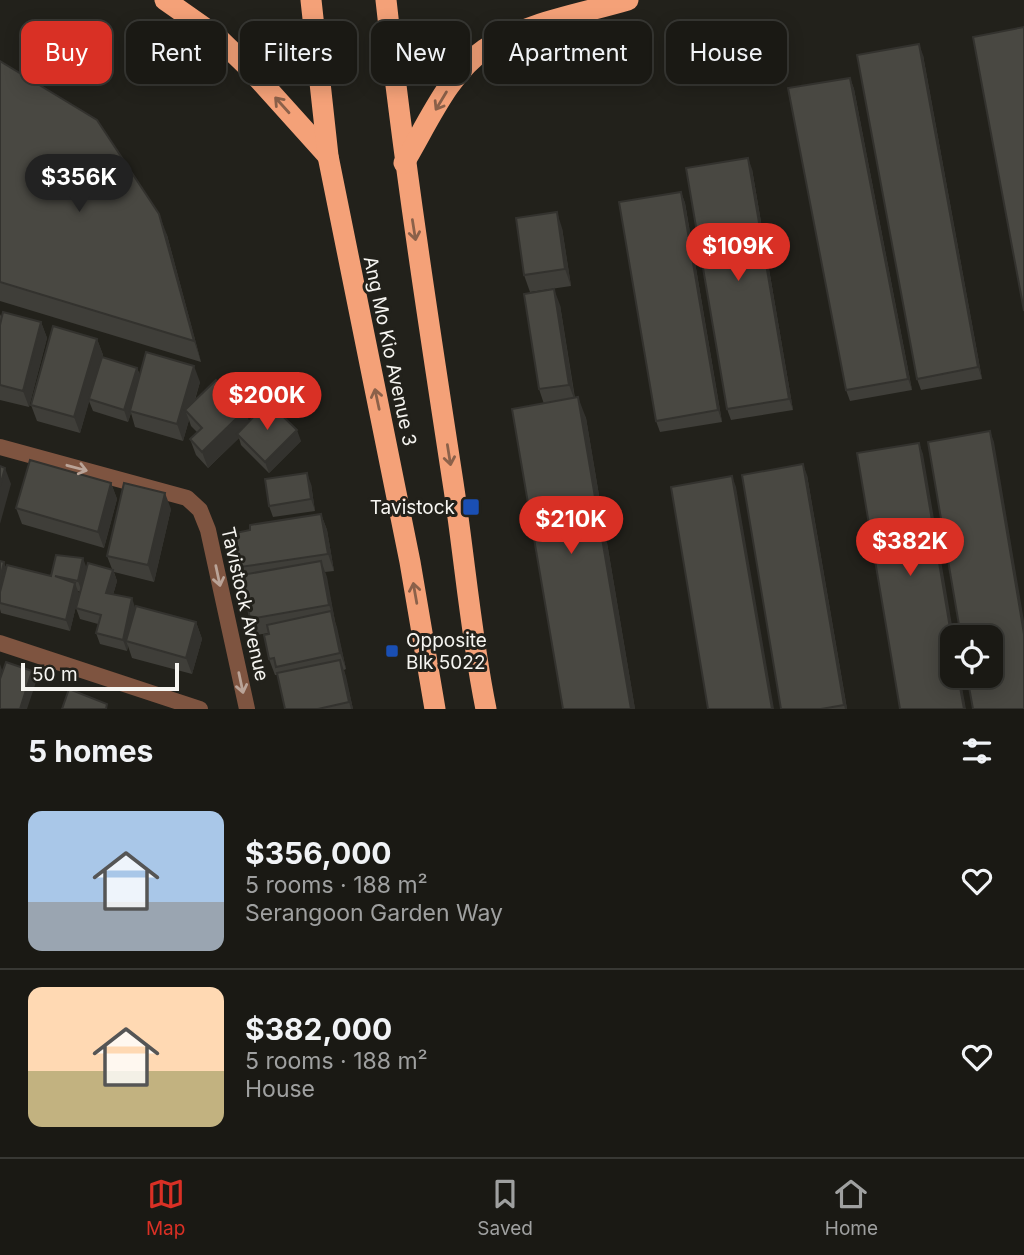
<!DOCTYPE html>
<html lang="en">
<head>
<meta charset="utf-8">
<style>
  :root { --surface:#1a1914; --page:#272622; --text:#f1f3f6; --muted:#9fa0a0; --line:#383834; --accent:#d93025 }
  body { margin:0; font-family:Inter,sans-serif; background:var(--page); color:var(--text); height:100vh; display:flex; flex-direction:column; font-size:26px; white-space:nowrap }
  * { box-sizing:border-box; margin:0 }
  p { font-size:23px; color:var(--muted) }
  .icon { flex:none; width:38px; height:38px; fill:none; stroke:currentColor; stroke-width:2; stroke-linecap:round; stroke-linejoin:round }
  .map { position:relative; height:709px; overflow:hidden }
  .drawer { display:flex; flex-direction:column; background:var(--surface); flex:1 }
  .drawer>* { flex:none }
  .guide { position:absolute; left:21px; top:21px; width:984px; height:63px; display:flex; gap:14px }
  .buttons { position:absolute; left:940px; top:625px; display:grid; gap:14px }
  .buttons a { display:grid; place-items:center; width:63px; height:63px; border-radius:14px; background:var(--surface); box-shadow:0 4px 18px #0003,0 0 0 2px var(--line); font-size:35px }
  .scale { position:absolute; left:21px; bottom:18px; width:158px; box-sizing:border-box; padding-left:7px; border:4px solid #f6f5f1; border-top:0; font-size:19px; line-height:24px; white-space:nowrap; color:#f6f5f1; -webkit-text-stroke:5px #22211b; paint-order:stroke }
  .price { position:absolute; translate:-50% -60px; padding:0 16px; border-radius:24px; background:var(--accent); color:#fff; font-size:23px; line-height:46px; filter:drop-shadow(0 2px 4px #0008) }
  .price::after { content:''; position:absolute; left:50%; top:42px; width:21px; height:16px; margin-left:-10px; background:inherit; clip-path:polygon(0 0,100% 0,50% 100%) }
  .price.selected { background:#222; color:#fff }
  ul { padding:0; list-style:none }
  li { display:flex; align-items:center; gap:21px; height:175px; padding:0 28px }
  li+li { border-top:2px solid var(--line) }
  li span { display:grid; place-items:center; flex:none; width:196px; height:140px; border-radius:14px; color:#555 }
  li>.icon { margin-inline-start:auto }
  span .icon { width:84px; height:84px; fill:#fffc; stroke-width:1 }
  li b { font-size:30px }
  h2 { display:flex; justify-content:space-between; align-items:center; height:84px; padding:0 28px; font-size:30px }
  .chip { padding:0 24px; border-radius:14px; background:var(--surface); box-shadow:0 4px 18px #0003,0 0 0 2px var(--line); font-size:24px; line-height:63px }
  .chip.selected { background:var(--accent); color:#fff }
  .menu { display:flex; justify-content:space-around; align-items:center; height:98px; border-top:2px solid var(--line); background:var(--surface); font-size:19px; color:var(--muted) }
  .menu a { display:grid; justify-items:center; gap:4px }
  .menu .selected { color:var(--accent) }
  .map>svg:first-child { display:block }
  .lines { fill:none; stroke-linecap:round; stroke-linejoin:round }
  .street { stroke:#7e5440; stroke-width:16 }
  .highway { stroke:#f4a178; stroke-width:21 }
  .wall { fill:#3f3e39 }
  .shaded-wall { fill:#33322e }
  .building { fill:#494842; stroke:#33322e; stroke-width:2 }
  .oneway { stroke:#8b614a }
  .oneway2 { stroke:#baa498 }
  .transit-dot { fill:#1a4fb4; stroke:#22211b; stroke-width:2.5 }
  .labels { text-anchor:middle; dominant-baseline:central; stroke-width:6; stroke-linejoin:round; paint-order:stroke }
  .street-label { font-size:19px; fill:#f6f5f1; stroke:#22211b }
  .poi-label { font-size:19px; fill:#f6f5f1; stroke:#22211b; text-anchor:end }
</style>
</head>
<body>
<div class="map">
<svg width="1024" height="709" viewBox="0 0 1024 709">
  <rect width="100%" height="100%" fill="#22211b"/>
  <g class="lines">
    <g class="street">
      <polyline points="0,447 187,498 200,510 208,530 247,709"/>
      <polyline points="0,643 200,709"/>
    </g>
    <g class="highway">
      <polyline points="165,0 215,35 246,65 328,156"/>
      <polyline points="311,0 328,156 410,562 435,709"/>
      <path d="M 386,0 C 404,164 429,326 454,489 C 465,562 471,636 486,709"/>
      <path d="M 404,163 C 427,125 448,74 485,49 C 527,22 581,14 628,0"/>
    </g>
  </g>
  <g class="wall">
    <polygon points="923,55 982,379 921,390 917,379"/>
    <polygon points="0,61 167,235 201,362 0,301"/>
    <polygon points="850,78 854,89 912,390 850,401 846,390"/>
    <polygon points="752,169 793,410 731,420 727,409"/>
    <polygon points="681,192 685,203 722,422 660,432 656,421"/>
    <polygon points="562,228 571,286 530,292 524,275"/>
    <polygon points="560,305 575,398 586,418 635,709 563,709 544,404 539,389"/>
    <polygon points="0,314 2,318 41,322 47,338 29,407 0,400"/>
    <polygon points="97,339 103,355 102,357 137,368 140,375 200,382 195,400 301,441 269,473 241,445 239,438 208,468 196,455 190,439 197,432 191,426 189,420 183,441 135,427 131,413 128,422 93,411 89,401 80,433 37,421 31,405"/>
    <polygon points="807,475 847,709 781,709"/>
    <polygon points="111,483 117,499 104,548 22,524 16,508"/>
    <polygon points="311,484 315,511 273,517 269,506"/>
    <polygon points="171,509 154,582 114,572 117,581 113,595 136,608 196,622 202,639 192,674 132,658 128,646 127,651 100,644 96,633 98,624 80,619 76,608 81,592 78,591 79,594 70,631 1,613 0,609 0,561 6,567 51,576 87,568 112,569 107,556"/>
    <polygon points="321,514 327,530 334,571 325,572 335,621 346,669 344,670 353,709 285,709 278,675 275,675 269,659 269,633 256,635 250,619 243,575 240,567 250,530"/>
  </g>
  <g class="shaded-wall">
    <polygon points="919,44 923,55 982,379 978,367"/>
    <polygon points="850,78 854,89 912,390 908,379"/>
    <polygon points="748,158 752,169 793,410 789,399"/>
    <polygon points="681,192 685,203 722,422 718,410"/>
    <polygon points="557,212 562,228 571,286 565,269"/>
    <polygon points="159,214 167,235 201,362 194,341"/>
    <polygon points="554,289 560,305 575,401 569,385"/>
    <polygon points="41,322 47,338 29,407 23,391"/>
    <polygon points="97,339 103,355 80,433 74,417"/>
    <polygon points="194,366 200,382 190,415 185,410 189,420 183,441 177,424"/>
    <polygon points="137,368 141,379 130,411 131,413 128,422 124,410"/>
    <polygon points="578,397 586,418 635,709 631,709"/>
    <polygon points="245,410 251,426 237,434 239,438 208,468 202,452"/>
    <polygon points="297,430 301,441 269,473 265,462"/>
    <polygon points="990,431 994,442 1024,621 1024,634"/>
    <polygon points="919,443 923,454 954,637 952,637 952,640"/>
    <polygon points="803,464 807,475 847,709 845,709 844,705"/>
    <polygon points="5,468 11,484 0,524 0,486"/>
    <polygon points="307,473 311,484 315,511 311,499"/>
    <polygon points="732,476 736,487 774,709 772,709"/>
    <polygon points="111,483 117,499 104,548 98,532"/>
    <polygon points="165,493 171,509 154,582 148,565"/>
    <polygon points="321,514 327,530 334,571 328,554"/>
    <polygon points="83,558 87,569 82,592 78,581"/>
    <polygon points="321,561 327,577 335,621 329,605"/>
    <polygon points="4,562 8,574 0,603 0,579"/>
    <polygon points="113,570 117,581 110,605 106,593"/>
    <polygon points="75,583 79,594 70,631 66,620"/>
    <polygon points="132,598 136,610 126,641 128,646 127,651 123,640"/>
    <polygon points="331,611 337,627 346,669 340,653"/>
    <polygon points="196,622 202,639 192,674 186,658"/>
    <polygon points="340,660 346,676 353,709 351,709 349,702"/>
    <polygon points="0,664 2,670 0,679"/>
    <polygon points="32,671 36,682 27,709 20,709"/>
    <polygon points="958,676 960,676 966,709 964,709"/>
  </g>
  <g class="building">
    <polygon points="1024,27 1024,311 973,37"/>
    <polygon points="919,44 978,367 917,379 857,55"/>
    <polygon points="0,61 97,120 159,214 194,341 0,282"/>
    <polygon points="850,78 908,379 846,390 788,88"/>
    <polygon points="748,158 789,399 727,409 686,168"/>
    <polygon points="681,192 718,410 656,421 619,202"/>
    <polygon points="557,212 565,269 524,275 516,218"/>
    <polygon points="554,289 569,385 539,389 524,294"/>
    <polygon points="3,312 41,322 23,391 0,385 0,325"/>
    <polygon points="53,326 97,339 74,417 31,405"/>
    <polygon points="146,352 194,366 177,424 130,411"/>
    <polygon points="102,357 137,368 124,410 89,399"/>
    <polygon points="216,380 245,410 202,452 190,439 202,428 185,410"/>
    <polygon points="578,397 631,709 563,709 512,409"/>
    <polygon points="268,402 297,430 265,462 237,434"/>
    <polygon points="990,431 1024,634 1024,709 973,709 967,676 990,676 990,637 961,637 928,442"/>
    <polygon points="919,443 952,640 952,676 958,676 964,709 900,709 857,453"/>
    <polygon points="30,460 111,483 98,532 16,508"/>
    <polygon points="803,464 844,705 821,709 781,709 742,475"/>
    <polygon points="0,466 5,468 0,486"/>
    <polygon points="307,473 311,499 269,506 265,479"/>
    <polygon points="732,476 772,709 708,709 671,487"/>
    <polygon points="124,483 165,493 148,565 107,556"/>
    <polygon points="321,514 328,554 240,567 231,534 250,530 250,525"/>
    <polygon points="56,555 83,558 78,581 55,576 75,583 66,620 0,603 0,592 7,565 51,576"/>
    <polygon points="0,561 4,562 0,579"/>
    <polygon points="321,561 329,605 250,619 242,575"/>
    <polygon points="88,563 113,570 106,593 132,598 123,640 96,633 101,615 76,608"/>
    <polygon points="136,606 196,622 186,658 126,641"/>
    <polygon points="331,611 340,653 276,667 274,658 269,659 264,635 269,634 267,625"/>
    <polygon points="340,660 349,702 318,709 285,709 277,673"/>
    <polygon points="6,662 32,671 20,709 0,709 0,679"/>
    <polygon points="69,689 107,704 106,709 62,709"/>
  </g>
  <defs><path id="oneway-shaft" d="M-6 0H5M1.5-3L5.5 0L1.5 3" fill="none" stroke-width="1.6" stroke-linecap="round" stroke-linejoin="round" transform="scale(1.75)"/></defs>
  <g class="oneway">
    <use href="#oneway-shaft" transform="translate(441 101) rotate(121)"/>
    <use href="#oneway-shaft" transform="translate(282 105) rotate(-132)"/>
    <use href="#oneway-shaft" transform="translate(414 230) rotate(81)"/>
    <use href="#oneway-shaft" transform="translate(377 399) rotate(-102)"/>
    <use href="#oneway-shaft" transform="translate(449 455) rotate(81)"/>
    <use href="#oneway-shaft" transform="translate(415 593) rotate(-100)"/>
  </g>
  <g class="oneway2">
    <use href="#oneway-shaft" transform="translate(77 468) rotate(15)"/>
    <use href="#oneway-shaft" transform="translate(218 576) rotate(78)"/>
    <use href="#oneway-shaft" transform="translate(241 683) rotate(78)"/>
  </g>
  <g class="transit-dot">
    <rect x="462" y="498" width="18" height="18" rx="3.5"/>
    <rect x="385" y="644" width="14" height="14" rx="3.5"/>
  </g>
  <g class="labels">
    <g class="street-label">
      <text transform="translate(390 351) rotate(78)">Ang Mo Kio Avenue 3</text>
      <text transform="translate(245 604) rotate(77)">Tavistock Avenue</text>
    </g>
    <g class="poi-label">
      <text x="455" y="507">Tavistock</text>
      <text x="406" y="640" text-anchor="start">Opposite<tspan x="406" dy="22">Blk 5022</tspan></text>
    </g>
  </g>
</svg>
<div class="buttons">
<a><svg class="icon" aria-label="locate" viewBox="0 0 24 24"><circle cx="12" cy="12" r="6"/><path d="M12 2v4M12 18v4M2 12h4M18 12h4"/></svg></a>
</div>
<div class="scale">50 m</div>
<b class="price selected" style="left:79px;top:214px">$356K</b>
<b class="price" style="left:738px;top:283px">$109K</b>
<b class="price" style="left:267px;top:432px">$200K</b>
<b class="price" style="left:571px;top:556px">$210K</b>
<b class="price" style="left:910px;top:578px">$382K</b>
<div class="guide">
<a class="chip selected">Buy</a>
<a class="chip">Rent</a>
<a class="chip">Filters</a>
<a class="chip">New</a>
<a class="chip">Apartment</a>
<a class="chip">House</a>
</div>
</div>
<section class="drawer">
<h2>5 homes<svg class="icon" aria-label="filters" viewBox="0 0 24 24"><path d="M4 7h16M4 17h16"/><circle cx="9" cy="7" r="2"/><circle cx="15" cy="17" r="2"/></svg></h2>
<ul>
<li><span style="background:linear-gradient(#a9c7e8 65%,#9aa5b1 0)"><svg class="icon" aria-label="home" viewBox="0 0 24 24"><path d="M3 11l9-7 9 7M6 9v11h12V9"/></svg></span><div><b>$356,000</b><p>5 rooms · 188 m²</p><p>Serangoon Garden Way</p></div><svg class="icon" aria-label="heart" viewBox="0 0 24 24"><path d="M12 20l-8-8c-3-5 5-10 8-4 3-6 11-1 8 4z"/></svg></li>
<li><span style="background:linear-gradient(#ffd9b3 60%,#c2b280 0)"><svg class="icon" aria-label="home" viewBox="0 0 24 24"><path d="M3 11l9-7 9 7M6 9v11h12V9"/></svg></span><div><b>$382,000</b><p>5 rooms · 188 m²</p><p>House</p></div><svg class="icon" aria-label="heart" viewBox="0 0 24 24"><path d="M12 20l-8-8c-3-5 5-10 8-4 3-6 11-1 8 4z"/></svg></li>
</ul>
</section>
<nav class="menu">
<a class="selected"><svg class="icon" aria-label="map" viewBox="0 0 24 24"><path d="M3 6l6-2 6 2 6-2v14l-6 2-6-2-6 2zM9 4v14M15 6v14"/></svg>Map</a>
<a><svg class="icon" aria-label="saved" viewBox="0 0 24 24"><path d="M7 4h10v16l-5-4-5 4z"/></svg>Saved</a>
<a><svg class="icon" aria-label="home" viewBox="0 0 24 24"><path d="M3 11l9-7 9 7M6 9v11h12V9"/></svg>Home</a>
</nav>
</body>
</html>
